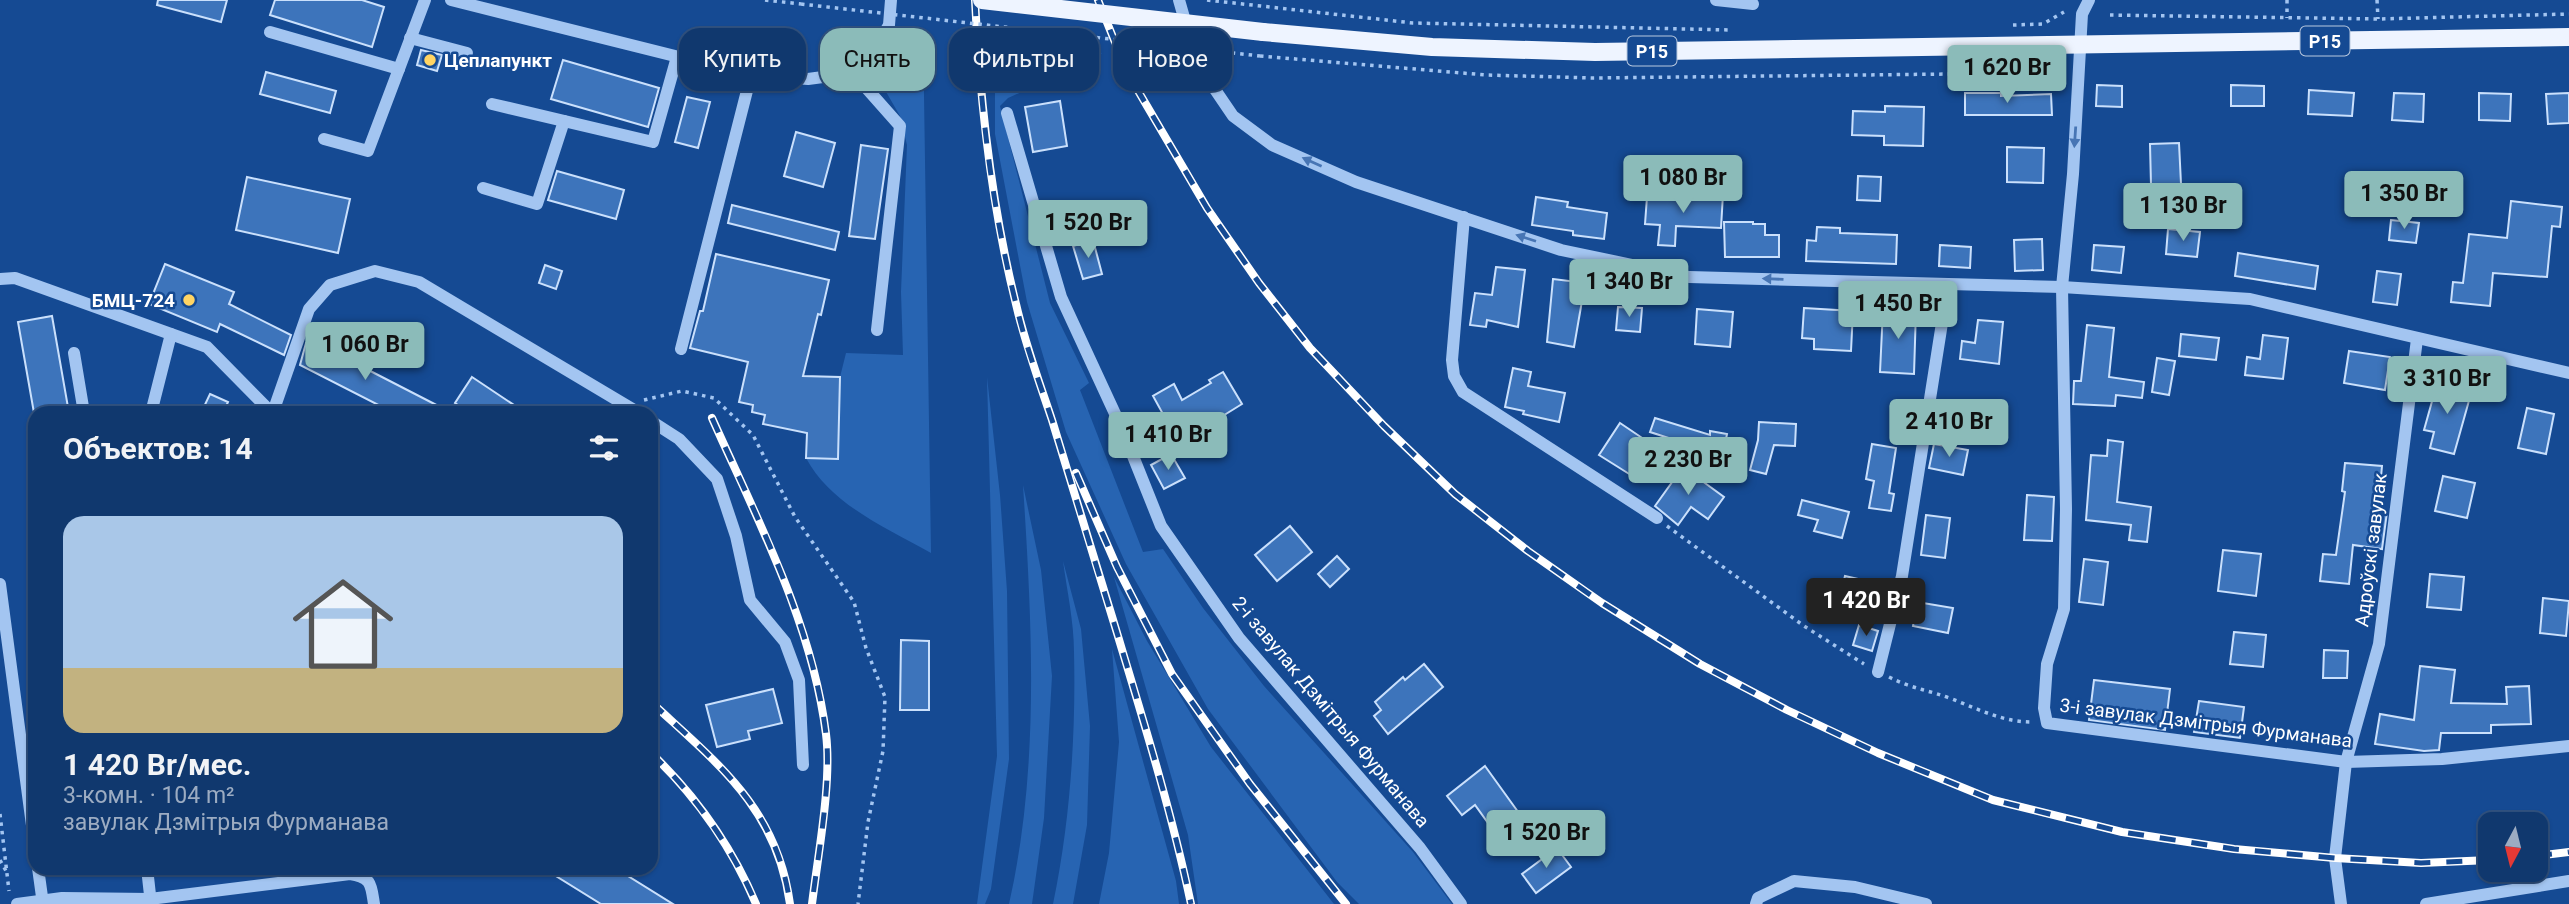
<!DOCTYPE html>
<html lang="ru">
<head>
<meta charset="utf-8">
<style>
  :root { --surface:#10386e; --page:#1e4376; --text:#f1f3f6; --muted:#9cacc2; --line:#305281; --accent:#8bbbb9 }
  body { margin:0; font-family:Roboto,sans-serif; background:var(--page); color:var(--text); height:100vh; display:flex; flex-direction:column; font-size:26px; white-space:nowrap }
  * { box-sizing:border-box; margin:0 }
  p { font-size:23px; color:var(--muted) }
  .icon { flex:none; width:38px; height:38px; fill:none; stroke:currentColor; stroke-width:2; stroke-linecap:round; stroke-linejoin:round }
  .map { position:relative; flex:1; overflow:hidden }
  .sheet { position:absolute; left:28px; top:406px; width:630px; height:469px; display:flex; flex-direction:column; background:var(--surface); border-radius:21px; box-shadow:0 2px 5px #0004,0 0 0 2px var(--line) }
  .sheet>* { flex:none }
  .top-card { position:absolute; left:679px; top:28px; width:665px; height:63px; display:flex; gap:14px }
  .needle { width:46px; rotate:187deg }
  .fabs { position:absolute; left:2478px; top:812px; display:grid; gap:14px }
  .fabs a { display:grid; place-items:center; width:70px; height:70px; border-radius:14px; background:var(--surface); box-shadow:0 2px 5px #0004,0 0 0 2px var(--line); font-size:35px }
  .price { position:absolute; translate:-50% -60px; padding:0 16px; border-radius:7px; background:var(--accent); color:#111; font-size:23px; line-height:46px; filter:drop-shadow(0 2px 4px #0008) }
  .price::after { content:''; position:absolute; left:50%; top:42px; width:21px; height:16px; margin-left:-10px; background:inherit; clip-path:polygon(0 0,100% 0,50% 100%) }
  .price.on { background:#222; color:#fff }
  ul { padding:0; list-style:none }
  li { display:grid; align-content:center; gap:14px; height:371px; padding:0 35px }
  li+li { border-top:2px solid var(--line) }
  li span { display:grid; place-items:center; height:217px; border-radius:21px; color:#555 }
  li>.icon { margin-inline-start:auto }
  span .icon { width:126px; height:126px; fill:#fffc; stroke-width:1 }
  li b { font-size:30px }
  h2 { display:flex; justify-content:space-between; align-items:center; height:84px; padding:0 35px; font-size:30px }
  .chip { padding:0 24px; border-radius:21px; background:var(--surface); box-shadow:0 2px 5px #0004,0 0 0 2px var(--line); font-size:24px; line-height:63px }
  .chip.on { background:var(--accent); color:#111 }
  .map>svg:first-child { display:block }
  .green { fill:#2764b2 }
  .building { fill:#3d74bb; stroke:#cae0fc; stroke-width:2 }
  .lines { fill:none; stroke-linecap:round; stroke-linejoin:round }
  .path { stroke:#a3c5f1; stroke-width:3.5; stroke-dasharray:3.5 5; stroke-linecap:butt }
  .minor { stroke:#a3c5f1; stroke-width:12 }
  .major { stroke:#eef4ff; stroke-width:18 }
  .rail-casing { stroke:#fff; stroke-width:8 }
  .rail { stroke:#154a93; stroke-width:5; stroke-dasharray:16; stroke-linecap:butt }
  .path-bridge { stroke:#a3c5f1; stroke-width:3.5; stroke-dasharray:3.5 5; stroke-linecap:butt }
  .major-bridge { stroke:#eef4ff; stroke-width:18 }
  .oneway { fill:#4775b4 }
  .poi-dot { fill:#ffd464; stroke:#154a93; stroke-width:2.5 }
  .labels { text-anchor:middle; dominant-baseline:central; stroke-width:5; stroke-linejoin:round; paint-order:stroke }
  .shield { fill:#154a93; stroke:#b9c9df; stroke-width:2 }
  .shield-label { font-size:18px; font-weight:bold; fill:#fff }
  .poi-label { font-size:19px; font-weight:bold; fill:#fff; stroke:#154a93; text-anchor:start }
  .street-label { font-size:19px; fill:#fff; stroke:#154a93 }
</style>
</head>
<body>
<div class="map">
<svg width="2569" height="904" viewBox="0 0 2569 904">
  <rect width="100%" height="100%" fill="#154a93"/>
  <g class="green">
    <path d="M 896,29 L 923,30 L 931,553 C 887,528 831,505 806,458 L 838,458 L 840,377 L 846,353 L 903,355 L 901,292 L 907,145 L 900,116 L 874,71 L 885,58 Z"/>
    <polygon points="995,41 1102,53 1090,61 1008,98 1000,106 1050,303 1089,383 1080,390 1143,552 1163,549 1203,608 1264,686 1413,852 1452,904 1359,904 1337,882 1208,709 1126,564 1066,432 1027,302 995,134"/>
    <polygon points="987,377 1000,495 1007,591 1009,759 991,889 985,904 977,904 997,756"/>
    <path d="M 1023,485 L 1041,570 L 1052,676 L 1044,818 L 1032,904 L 1009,904 C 1040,767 1032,624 1023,485 Z"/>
    <path d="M 1063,561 L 1081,629 L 1090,726 L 1087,825 L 1073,904 L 1053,904 C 1070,823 1076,735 1074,652 C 1074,622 1067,591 1063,561 Z"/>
    <polygon points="1114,577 1147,641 1211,747 1334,904 1198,904 1188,835"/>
    <polygon points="1112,649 1176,881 1179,904 1099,904 1109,853 1119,742"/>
  </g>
  <g class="building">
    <polygon points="158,0 227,0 221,22 157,5"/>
    <polygon points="275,0 362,0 384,7 372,47 270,15"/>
    <polygon points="421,50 442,55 437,71 417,65"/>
    <polygon points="563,60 659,88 648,127 551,99"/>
    <polygon points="266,72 336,91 330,113 260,94"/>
    <polygon points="2097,85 2122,86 2122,107 2096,106"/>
    <polygon points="2231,85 2264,86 2264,106 2231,106"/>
    <polygon points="2309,90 2354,93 2352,116 2308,114"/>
    <polygon points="1965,93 2001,93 2001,96 2051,94 2052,115 1965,115"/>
    <polygon points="2394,93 2424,94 2423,122 2392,120"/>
    <polygon points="2479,93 2511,94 2510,121 2479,120"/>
    <polygon points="2569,93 2569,123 2548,124 2546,94"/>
    <polygon points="687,97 710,102 698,148 675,142"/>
    <polygon points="1060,101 1067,146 1033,152 1025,107"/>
    <polygon points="1885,106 1924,107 1923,146 1884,145 1884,136 1852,135 1853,111 1885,112"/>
    <polygon points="796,132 835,143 823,187 784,176"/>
    <polygon points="2179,143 2181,184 2151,185 2150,144"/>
    <polygon points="861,145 888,149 875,239 849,236"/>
    <polygon points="2007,147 2044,148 2043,183 2007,182"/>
    <polygon points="557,171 624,190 616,219 548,200"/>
    <polygon points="1858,176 1881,177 1880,201 1857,200"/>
    <polygon points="247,177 350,199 338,253 236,230"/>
    <polygon points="1704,194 1723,194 1721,228 1676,226 1675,246 1658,245 1660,225 1645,224 1647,197 1704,200"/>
    <polygon points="1536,197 1568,202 1567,207 1607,213 1604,239 1573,235 1573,231 1532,225"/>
    <polygon points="2511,201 2562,207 2560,227 2552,226 2547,277 2493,273 2490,306 2451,302 2453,282 2463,283 2469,234 2507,238"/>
    <polygon points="732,205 839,232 835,250 728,223"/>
    <polygon points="2391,220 2419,223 2416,243 2389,240"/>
    <polygon points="1724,222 1753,222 1753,224 1765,224 1765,235 1779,235 1779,257 1725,257"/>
    <polygon points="1817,227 1840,228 1840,233 1897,235 1896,264 1806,261 1807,240 1816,241"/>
    <polygon points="2168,229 2200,232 2197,257 2166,254"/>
    <polygon points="2042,239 2043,270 2015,271 2014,240"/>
    <polygon points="1093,240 1102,274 1083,279 1073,246"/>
    <polygon points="1940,245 1971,247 1970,268 1939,266"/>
    <polygon points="2094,245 2124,247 2121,273 2092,270"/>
    <polygon points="2238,253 2318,266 2315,289 2235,276"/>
    <polygon points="716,254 829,280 821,315 818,314 803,376 840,377 838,459 806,458 807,433 763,424 765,415 752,412 753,405 739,402 748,362 690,348 700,311 703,311"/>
    <polygon points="165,264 234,292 229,304 291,335 284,355 220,324 217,332 149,304"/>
    <polygon points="545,265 562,271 556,289 539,283"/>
    <polygon points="1496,267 1525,270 1518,327 1487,320 1486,327 1470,325 1475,293 1492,295"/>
    <polygon points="2377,271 2401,274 2397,305 2373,302"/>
    <polygon points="1553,279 1578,282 1576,294 1583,295 1574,347 1547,342"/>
    <polygon points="1618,307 1642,308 1640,332 1616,330"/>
    <polygon points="1804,308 1853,311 1851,351 1814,349 1814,339 1802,338"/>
    <polygon points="1697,309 1733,312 1730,347 1695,344"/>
    <polygon points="1883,309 1916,310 1914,374 1880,372"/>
    <polygon points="52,316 69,413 34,413 18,322"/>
    <polygon points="1978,320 2003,322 1999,364 1960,359 1962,341 1975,343"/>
    <polygon points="2087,325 2114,328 2109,377 2144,382 2142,398 2116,395 2115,406 2073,404 2074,381 2081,381"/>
    <polygon points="2181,334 2219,338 2216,360 2179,356"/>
    <polygon points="2263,335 2288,338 2283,379 2245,375 2247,357 2260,359"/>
    <polygon points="312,341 452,413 394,413 300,365 306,343 311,345"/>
    <polygon points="2349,351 2390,357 2385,390 2344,383"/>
    <polygon points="2157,358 2175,361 2169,395 2152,392"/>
    <polygon points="1513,368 1531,372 1528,386 1565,393 1559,422 1523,414 1524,411 1505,407"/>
    <polygon points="1223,372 1242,404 1213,422 1219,433 1178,456 1168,437 1174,434 1153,396 1174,384 1182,400 1211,383 1209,380"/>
    <polygon points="472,377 526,413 470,413 455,403"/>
    <polygon points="2438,380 2472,390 2454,454 2430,448 2434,432 2424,430"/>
    <polygon points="210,394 228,402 223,413 201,413"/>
    <polygon points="2527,408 2554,414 2546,454 2518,448"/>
    <polygon points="1655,418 1710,435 1710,431 1727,434 1724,449 1678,441 1650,432"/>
    <polygon points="1759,422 1796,424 1795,446 1774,445 1766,474 1750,470 1758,440"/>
    <polygon points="1620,423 1654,446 1634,477 1599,455"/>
    <polygon points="2108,440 2123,442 2117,502 2151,507 2147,542 2129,540 2131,525 2086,520 2091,455 2107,456"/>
    <polygon points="1872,444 1896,448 1889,493 1894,494 1891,511 1869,508 1874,481 1866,479"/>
    <polygon points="1934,444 1968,450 1963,475 1929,468"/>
    <polygon points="1171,454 1185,478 1164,489 1151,465"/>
    <polygon points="2345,463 2382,466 2378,511 2387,512 2382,549 2353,545 2349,584 2320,581 2323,554 2336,555 2345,492 2342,491"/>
    <polygon points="1683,467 1724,497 1708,519 1691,507 1678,525 1655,506"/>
    <polygon points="2443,476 2475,483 2467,518 2435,511"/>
    <polygon points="2027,495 2054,497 2052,541 2024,540"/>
    <polygon points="1802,500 1849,512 1842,538 1814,531 1818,520 1798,515"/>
    <polygon points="1926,515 1950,518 1945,558 1921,555"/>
    <polygon points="1290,526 1312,552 1277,581 1255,555"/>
    <polygon points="2223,550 2261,554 2256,596 2218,591"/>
    <polygon points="1337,556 1349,569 1330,587 1318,574"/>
    <polygon points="2084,559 2108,562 2103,605 2079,602"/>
    <polygon points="2430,574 2464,577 2461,610 2427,607"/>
    <polygon points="1845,576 1880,584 1874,609 1839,600"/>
    <polygon points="2543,598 2569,601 2566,636 2540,633"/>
    <polygon points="1917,602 1953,608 1948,633 1913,626"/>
    <polygon points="1859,625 1878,631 1872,651 1853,645"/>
    <polygon points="2234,632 2266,635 2263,667 2230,664"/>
    <polygon points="901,640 929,641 929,710 900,710"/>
    <polygon points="2324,650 2348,651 2347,678 2323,678"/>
    <polygon points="1424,664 1443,687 1388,734 1374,716 1381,710 1375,702 1403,677 1405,680"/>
    <polygon points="2420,666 2455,670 2451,703 2507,704 2506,687 2529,686 2531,724 2491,725 2491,733 2441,733 2439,750 2424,751 2375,744 2380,714 2414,720"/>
    <polygon points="2094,680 2170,689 2165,730 2089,720"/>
    <polygon points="773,689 782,723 748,731 750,739 717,747 706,705"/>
    <polygon points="2199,701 2244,707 2240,738 2194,732"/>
    <polygon points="1485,766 1521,816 1496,834 1475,805 1462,815 1447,796"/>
    <polygon points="1557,848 1571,867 1536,893 1522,874"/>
    <polygon points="543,868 615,868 673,904 601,904"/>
  </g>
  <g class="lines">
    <g class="path">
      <polyline points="765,0 801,4"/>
      <polyline points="1207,0 1413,23 1732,30"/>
      <polyline points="2287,0 2287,18"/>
      <polyline points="2377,0 2378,19"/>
      <polyline points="2110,15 2378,19 2569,14"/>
      <polyline points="2013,25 2043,24 2064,12"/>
      <polyline points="1260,56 1486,75 1593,78 2040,73"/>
      <polyline points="644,400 682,391 714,398 753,435 795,517 854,602 866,648 885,697 883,751 868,822 858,904"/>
      <polyline points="1667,526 1804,626 1864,664"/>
      <path d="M 1889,677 C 1912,689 1929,690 1952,699 C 1978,709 2003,722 2031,722"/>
      <polyline points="0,814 9,891"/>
      <polyline points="0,860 6,871"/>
    </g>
    <g class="minor">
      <polyline points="451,0 751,75 808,79 853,73 869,59 889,25 891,0"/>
      <polyline points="1179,0 1197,63 1233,116 1272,145 1356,182 1561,250 1689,277 2062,287 2250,299 2569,373"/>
      <polyline points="1716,0 1753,4"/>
      <polyline points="2089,0 2082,14 2073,174 2062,287 2066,509 2064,609 2047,664 2044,708 2047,723 2346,762 2442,759 2569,746"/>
      <polyline points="270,32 399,69"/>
      <polyline points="410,38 467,53"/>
      <polyline points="853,73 900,126 877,330"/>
      <polyline points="492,104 653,142 677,57"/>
      <polyline points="1007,113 1061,297 1123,431 1161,526 1239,638 1420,848 1461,904"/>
      <polyline points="324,139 368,151 425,0"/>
      <polyline points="483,188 537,204 564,121"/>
      <polyline points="1464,217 1452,360 1454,376 1463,392 1657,518"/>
      <polyline points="0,279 15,278 207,347 272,413"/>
      <polyline points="681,349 751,75"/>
      <polyline points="74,353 84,413"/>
      <polyline points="151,413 171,334"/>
      <polyline points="275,413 273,412 309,309 330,285 375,271 419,282 639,413"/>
      <polyline points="651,421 679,439 717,479 736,536 750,600 785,642 799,680 803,765"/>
      <polyline points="0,584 35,848"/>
      <polyline points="1878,672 1902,576 1948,285"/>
      <polyline points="38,868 43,904"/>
      <polyline points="147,868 151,904"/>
      <path d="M 17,904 L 62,898 L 150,899 L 350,874 C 372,877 371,885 374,904"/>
      <polyline points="1756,904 1758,898 1794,881 1855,887 1926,904"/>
      <polyline points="2341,904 2335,858 2346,762 2379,644 2417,339"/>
      <polyline points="2426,904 2569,881"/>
    </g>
    <polyline class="major" points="1263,32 1432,47 1595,52 2569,37"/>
    <g class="rail-casing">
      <g id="rail">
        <path d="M 975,0 C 980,103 991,204 1016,304 C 1025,344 1039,381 1052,420 C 1073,488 1093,556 1114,623 C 1142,716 1171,809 1191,904"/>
        <polyline points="1098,0 1127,72 1207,208 1259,283 1310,348 1384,426 1455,494 1528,551 1602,603 1700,664 1787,710 1878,753 1993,800 2122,832 2234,849 2335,858 2421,863 2490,860"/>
        <path d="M 712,418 C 757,519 812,622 826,734 C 832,782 818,854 812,904"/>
        <polyline points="1076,473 1117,567 1172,674 1250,784 1346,904"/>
        <path d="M 651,702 C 718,764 777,808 790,904"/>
        <path d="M 651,753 C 695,795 732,847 756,904"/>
        <polyline points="2536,856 2569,852"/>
      </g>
    </g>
    <use href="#rail" class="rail"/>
    <polyline class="path-bridge" points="801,4 1260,56"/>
    <polyline class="major-bridge" points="982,0 1263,32"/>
  </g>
  <defs><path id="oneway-solid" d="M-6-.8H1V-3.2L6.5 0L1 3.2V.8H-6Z" transform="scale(1.75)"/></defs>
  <g class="oneway">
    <use href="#oneway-solid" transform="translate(2075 137) rotate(94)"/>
    <use href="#oneway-solid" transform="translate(1312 162) rotate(-156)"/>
    <use href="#oneway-solid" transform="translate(1526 238) rotate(-162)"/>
    <use href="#oneway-solid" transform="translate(1773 279) rotate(-178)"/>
  </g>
  <g class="poi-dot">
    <circle cx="430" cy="60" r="7"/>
    <circle cx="189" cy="300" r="7"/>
  </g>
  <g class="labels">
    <g class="shield">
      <rect x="2300.5" y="26.5" width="49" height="29" rx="5"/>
      <rect x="1627.5" y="36.5" width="49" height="29" rx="5"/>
    </g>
    <g class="shield-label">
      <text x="2325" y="41">Р15</text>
      <text x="1652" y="51">Р15</text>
    </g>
    <g class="poi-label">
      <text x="444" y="60">Цеплапункт</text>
      <text x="175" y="300" text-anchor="end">БМЦ-724</text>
    </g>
    <g class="street-label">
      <text transform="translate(2371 550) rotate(-83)">Адроўскі завулак</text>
      <text transform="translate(1331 712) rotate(50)">2-і завулак Дзмітрыя Фурманава</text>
      <text transform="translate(2206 723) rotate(7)">3-і завулак Дзмітрыя Фурманава</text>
    </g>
  </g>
</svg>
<div class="fabs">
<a><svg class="needle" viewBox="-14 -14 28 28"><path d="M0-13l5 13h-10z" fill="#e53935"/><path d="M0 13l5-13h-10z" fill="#9cacc2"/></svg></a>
</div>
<b class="price" style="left:2007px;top:105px">1 620 Br</b>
<b class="price" style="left:1683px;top:215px">1 080 Br</b>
<b class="price" style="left:2404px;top:231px">1 350 Br</b>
<b class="price" style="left:2183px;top:243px">1 130 Br</b>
<b class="price" style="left:1088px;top:260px">1 520 Br</b>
<b class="price" style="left:1629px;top:319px">1 340 Br</b>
<b class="price" style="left:1898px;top:341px">1 450 Br</b>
<b class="price" style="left:365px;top:382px">1 060 Br</b>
<b class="price" style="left:2447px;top:416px">3 310 Br</b>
<b class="price" style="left:1949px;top:459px">2 410 Br</b>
<b class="price" style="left:1168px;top:472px">1 410 Br</b>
<b class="price" style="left:1688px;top:497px">2 230 Br</b>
<b class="price on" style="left:1866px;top:638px">1 420 Br</b>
<b class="price" style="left:1546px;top:870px">1 520 Br</b>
<div class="top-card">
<a class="chip">Купить</a>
<a class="chip on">Снять</a>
<a class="chip">Фильтры</a>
<a class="chip">Новое</a>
</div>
<section class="sheet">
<h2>Объектов: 14<svg class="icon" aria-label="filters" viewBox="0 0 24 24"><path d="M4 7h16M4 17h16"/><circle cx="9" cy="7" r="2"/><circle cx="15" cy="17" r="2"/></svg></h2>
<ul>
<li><span style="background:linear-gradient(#a9c7e8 70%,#c2b280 0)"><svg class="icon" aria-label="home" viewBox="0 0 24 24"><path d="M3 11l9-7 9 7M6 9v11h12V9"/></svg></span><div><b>1 420 Br/мес.</b><p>3-комн. · 104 m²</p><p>завулак Дзмітрыя Фурманава</p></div></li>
</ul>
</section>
</div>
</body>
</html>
